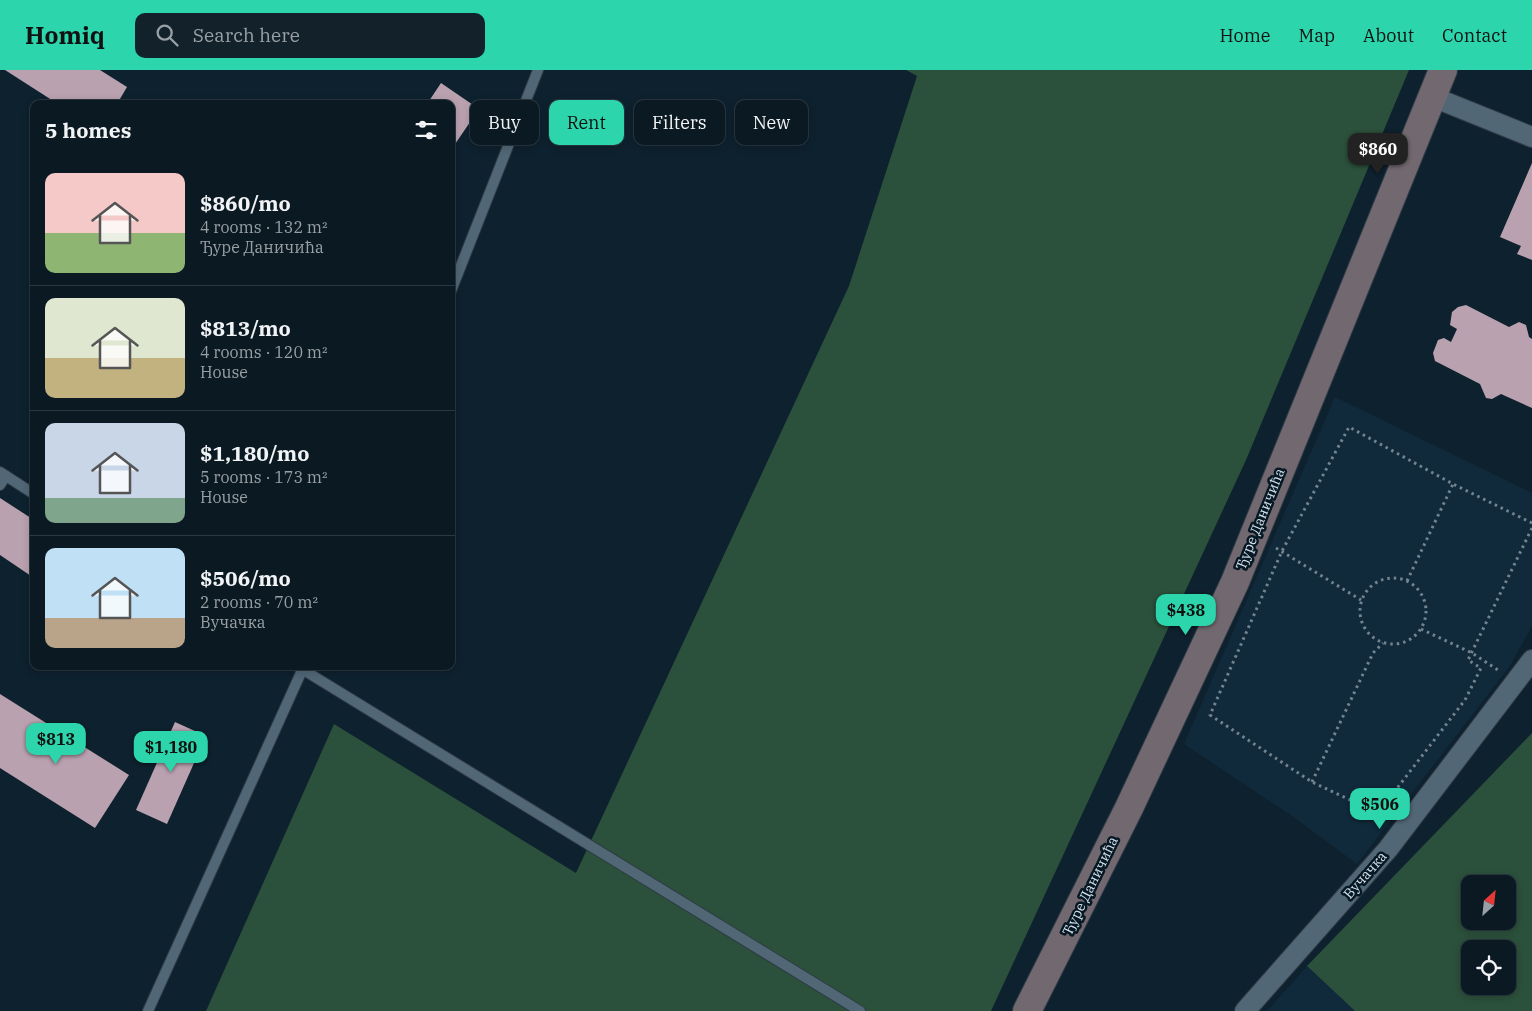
<!DOCTYPE html>
<html lang="en">
<head>
<meta charset="utf-8">
<style>
  :root { --surface:#0a1922; --page:#13222a; --text:#f1f3f6; --muted:#99a0a5; --line:#2a3840; --accent:#2cd5ab }
  body { margin:0; font-family:"IBM Plex Serif",serif; background:var(--page); color:var(--text); height:100vh; display:flex; flex-direction:column; font-size:19px; white-space:nowrap }
  * { box-sizing:border-box; margin:0 }
  p { font-size:16px; color:var(--muted) }
  .icon { flex:none; width:28px; height:28px; fill:none; stroke:currentColor; stroke-width:2; stroke-linecap:round; stroke-linejoin:round }
  .map { position:relative; flex:1; overflow:hidden }
  .sheet { position:absolute; left:30px; top:30px; width:425px; height:570px; display:flex; flex-direction:column; background:var(--surface); border-radius:10px; box-shadow:0 2px 8px #0003,0 0 0 1px var(--line) }
  .sheet>* { flex:none }
  .top-card { position:absolute; left:470px; top:30px; width:475px; height:45px; display:flex; gap:10px }
  .needle { width:32px; rotate:27deg }
  .controls { position:absolute; left:1461px; top:805px; display:grid; gap:10px }
  .controls a { display:grid; place-items:center; width:55px; height:55px; border-radius:10px; background:var(--surface); box-shadow:0 2px 8px #0003,0 0 0 1px var(--line); font-size:25px }
  .price { position:absolute; translate:-50% -42px; padding:0 11px; border-radius:10px; background:var(--accent); color:#111; font-size:16px; line-height:32px; filter:drop-shadow(0 1px 2px #0008) }
  .price::after { content:''; position:absolute; left:50%; top:30px; width:15px; height:11px; margin-left:-8px; background:inherit; clip-path:polygon(0 0,100% 0,50% 100%) }
  .price.selected { background:#222; color:#fff }
  ul { padding:0; list-style:none }
  li { display:flex; align-items:center; gap:15px; height:125px; padding:0 15px }
  li+li { border-top:1px solid var(--line) }
  li span { display:grid; place-items:center; flex:none; width:140px; height:100px; border-radius:10px; color:#555 }
  li>.icon { margin-inline-start:auto }
  span .icon { width:60px; height:60px; fill:#fffc; stroke-width:1 }
  li b { font-size:21px }
  h2 { display:flex; justify-content:space-between; align-items:center; height:60px; padding:0 15px; font-size:21px }
  .tag { padding:0 18px; border-radius:10px; background:var(--surface); box-shadow:0 2px 8px #0003,0 0 0 1px var(--line); font-size:18px; line-height:45px }
  .tag.selected { background:var(--accent); color:#111 }
  header { display:flex; align-items:center; gap:30px; box-sizing:border-box; height:70px; padding:0 25px; background:var(--accent); color:#111 }
  header strong { font-size:24px }
  nav { display:flex; gap:28px; margin-inline-start:auto; font-size:18px }
  .search { width:350px; height:45px; background:var(--page); display:flex; align-items:center; gap:12px; box-sizing:border-box; padding:0 18px; border-radius:10px; color:var(--muted); font-size:19px }
  .map>svg:first-child { display:block }
  .built { fill:#102a3b }
  .green { fill:#2b503b; fill-rule:evenodd }
  .building { fill:#baa1af }
  .lines { fill:none; stroke-linecap:round; stroke-linejoin:round }
  .lane-casing { stroke:#2f3a45; stroke-width:12 }
  .street-casing { stroke:#2f3a45; stroke-width:22 }
  .secondary-casing { stroke:#2f3a45; stroke-width:30 }
  .path { stroke:#74838e; stroke-width:3; stroke-dasharray:2.5 4; stroke-linecap:butt }
  .lane { stroke:#516776; stroke-width:10 }
  .street { stroke:#516776; stroke-width:20 }
  .secondary { stroke:#726870; stroke-width:28 }
  .labels { text-anchor:middle; dominant-baseline:central; stroke-width:5; stroke-linejoin:round; paint-order:stroke }
  .street-label { font-size:14px; fill:#d7e3ec; stroke:#051824 }
</style>
</head>
<body>
<header>
<strong>Homiq</strong>
<div class="search"><svg class="icon" aria-label="search" viewBox="0 0 24 24"><circle cx="10" cy="10" r="6"/><path d="M15 15l6 6"/></svg>Search here</div>
<nav><a>Home</a><a>Map</a><a>About</a><a>Contact</a></nav>
</header>
<div class="map">
<svg width="1532" height="941" viewBox="0 0 1532 941">
  <rect width="100%" height="100%" fill="#0e212e"/>
  <g class="built">
    <polygon points="1335,327 1532,423 1532,556 1510,596 1357,794 1292,746 1184,674"/>
    <polygon points="1307,896 1355,941 1267,941"/>
  </g>
  <g class="green">
    <polygon points="906,0 1409,0 1246,390 991,941 206,941 334,654 576,803 849,216 917,6"/>
    <path d="M 1532,663 L 1532,941 L 1355,941 L 1307,896 ZM 1470,814 L 1508,814 L 1508,851 L 1470,851 ZM 1470,879 L 1508,879 L 1508,916 L 1470,916 Z"/>
  </g>
  <g class="building">
    <polygon points="5,0 100,0 127,17 117,34 58,34"/>
    <polygon points="441,13 479,39 451,80 451,34 427,34"/>
    <polygon points="1532,93 1532,190 1517,184 1521,176 1500,167"/>
    <polygon points="1466,235 1509,257 1519,252 1526,255 1529,267 1532,269 1532,338 1501,324 1492,329 1486,328 1480,314 1435,291 1433,283 1438,270 1444,268 1451,272 1457,259 1450,255 1452,242 1458,237"/>
    <polygon points="0,428 34,450 34,508 0,485"/>
    <polygon points="0,624 129,705 95,758 0,698"/>
    <polygon points="175,652 206,666 167,754 136,740"/>
  </g>
  <g class="lines">
    <g class="lane-casing">
      <g id="lane">
        <polyline points="451,221 538,0"/>
        <polyline points="0,402 34,424"/>
        <polyline points="0,415 6,406"/>
        <polyline points="297,596 860,941"/>
        <polyline points="148,941 304,596"/>
      </g>
    </g>
    <g class="street-casing">
      <g id="street">
        <polyline points="1433,27 1532,67"/>
        <polyline points="1245,941 1388,779 1532,590"/>
      </g>
    </g>
    <g class="secondary-casing">
      <polyline id="secondary" points="1027,941 1129,738 1235,512 1443,0"/>
    </g>
    <g class="path">
      <polyline points="1532,453 1453,414 1349,357 1282,481 1210,645 1312,712 1378,743 1465,630 1481,598 1468,590 1532,458"/>
      <polyline points="1276,478 1361,530"/>
      <circle cx="1393" cy="541" r="33"/>
      <polyline points="1407,511 1453,414"/>
      <polyline points="1421,559 1472,583 1498,600"/>
      <polyline points="1312,712 1373,583 1383,573"/>
    </g>
    <use href="#lane" class="lane"/>
    <use href="#street" class="street"/>
    <use href="#secondary" class="secondary"/>
  </g>
  <g class="labels">
    <g class="street-label">
      <text transform="translate(1260 449) rotate(-68)">Ђуре Даничића</text>
      <text transform="translate(1365 805) rotate(-49)">Вучачка</text>
      <text transform="translate(1090 816) rotate(-64)">Ђуре Даничића</text>
    </g>
  </g>
</svg>
<div class="controls">
<a><svg class="needle" viewBox="-14 -14 28 28"><path d="M0-13l5 13h-10z" fill="#e53935"/><path d="M0 13l5-13h-10z" fill="#99a0a5"/></svg></a>
<a><svg class="icon" aria-label="locate" viewBox="0 0 24 24"><circle cx="12" cy="12" r="6"/><path d="M12 2v4M12 18v4M2 12h4M18 12h4"/></svg></a>
</div>
<b class="price selected" style="left:1378px;top:105px">$860</b>
<b class="price" style="left:1186px;top:566px">$438</b>
<b class="price" style="left:56px;top:695px">$813</b>
<b class="price" style="left:171px;top:703px">$1,180</b>
<b class="price" style="left:1380px;top:760px">$506</b>
<div class="top-card">
<a class="tag">Buy</a>
<a class="tag selected">Rent</a>
<a class="tag">Filters</a>
<a class="tag">New</a>
</div>
<section class="sheet">
<h2>5 homes<svg class="icon" aria-label="filters" viewBox="0 0 24 24"><path d="M4 7h16M4 17h16"/><circle cx="9" cy="7" r="2"/><circle cx="15" cy="17" r="2"/></svg></h2>
<ul>
<li><span style="background:linear-gradient(#f6c9c9 60%,#8fb573 0)"><svg class="icon" aria-label="home" viewBox="0 0 24 24"><path d="M3 11l9-7 9 7M6 9v11h12V9"/></svg></span><div><b>$860/mo</b><p>4 rooms · 132 m²</p><p>Ђуре Даничића</p></div></li>
<li><span style="background:linear-gradient(#dfe7d0 60%,#c2b280 0)"><svg class="icon" aria-label="home" viewBox="0 0 24 24"><path d="M3 11l9-7 9 7M6 9v11h12V9"/></svg></span><div><b>$813/mo</b><p>4 rooms · 120 m²</p><p>House</p></div></li>
<li><span style="background:linear-gradient(#c9d6e8 75%,#7fa58c 0)"><svg class="icon" aria-label="home" viewBox="0 0 24 24"><path d="M3 11l9-7 9 7M6 9v11h12V9"/></svg></span><div><b>$1,180/mo</b><p>5 rooms · 173 m²</p><p>House</p></div></li>
<li><span style="background:linear-gradient(#bfe0f5 70%,#b9a48a 0)"><svg class="icon" aria-label="home" viewBox="0 0 24 24"><path d="M3 11l9-7 9 7M6 9v11h12V9"/></svg></span><div><b>$506/mo</b><p>2 rooms · 70 m²</p><p>Вучачка</p></div></li>
</ul>
</section>
</div>
</body>
</html>
